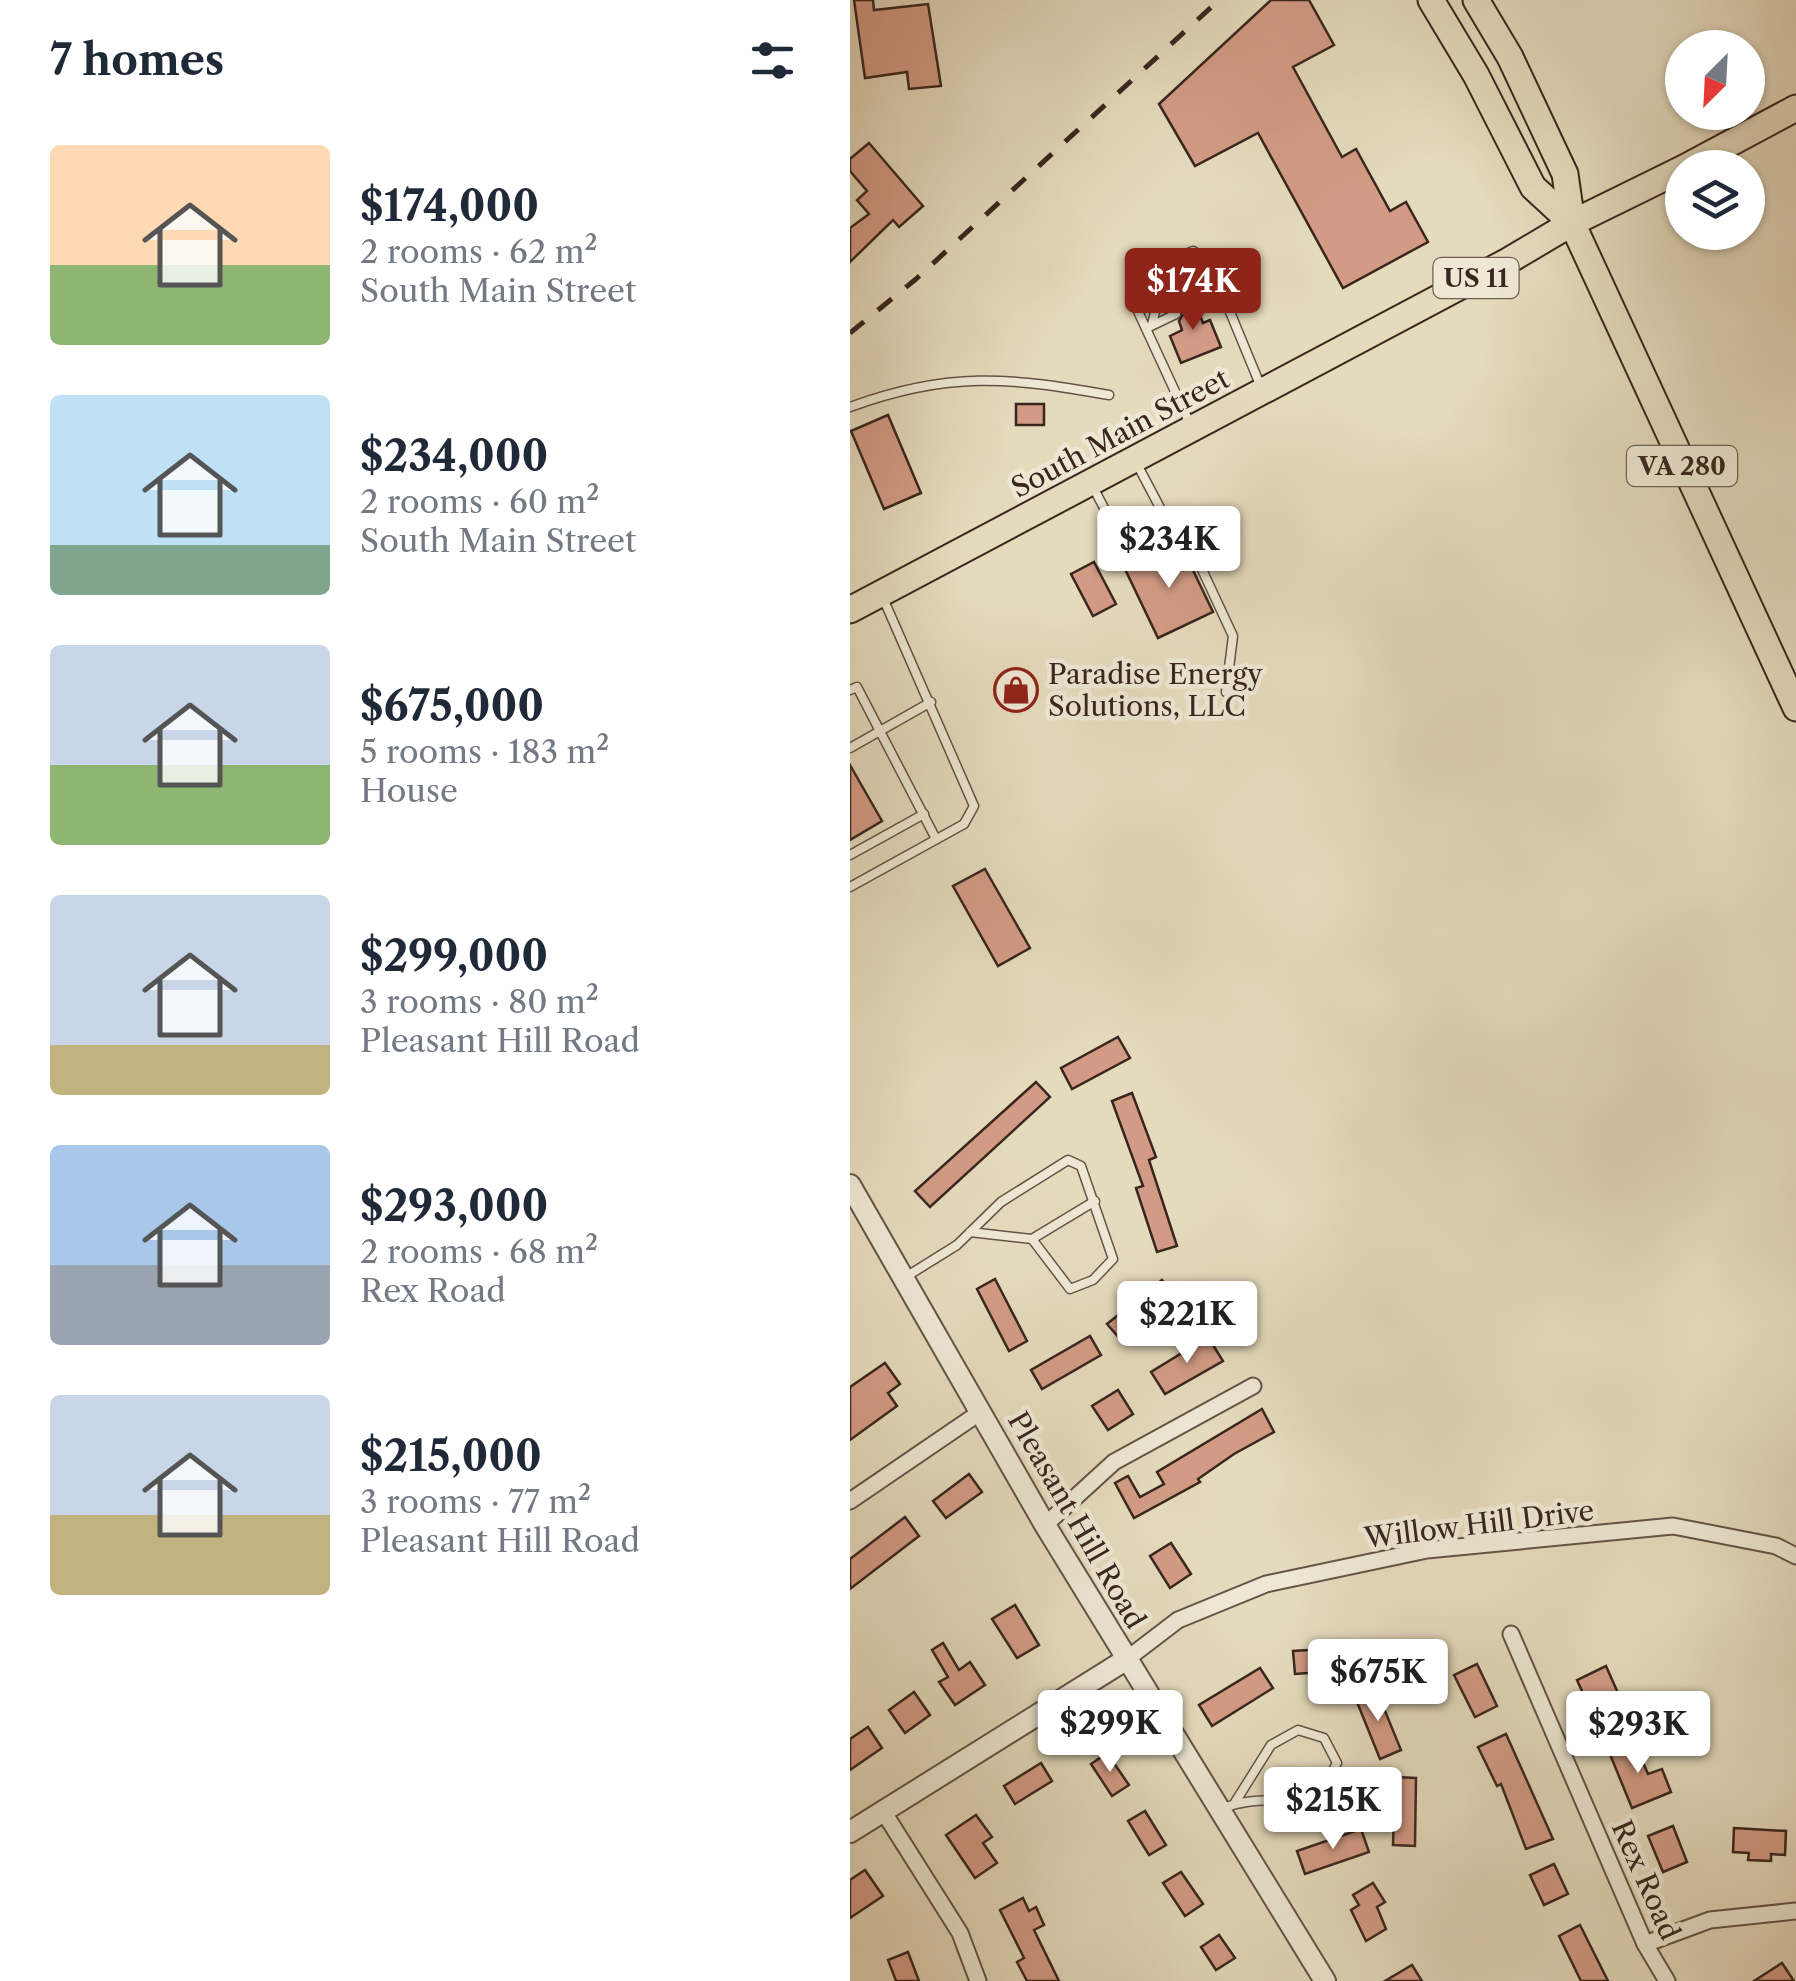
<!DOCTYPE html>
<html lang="en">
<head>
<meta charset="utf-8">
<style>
  :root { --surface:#fff; --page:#f6f6f7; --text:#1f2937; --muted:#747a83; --accent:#8f2418 }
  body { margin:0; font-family:"Libre Caslon Text",serif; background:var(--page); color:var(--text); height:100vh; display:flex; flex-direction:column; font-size:38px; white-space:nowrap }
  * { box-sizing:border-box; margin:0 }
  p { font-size:32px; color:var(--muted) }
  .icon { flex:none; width:55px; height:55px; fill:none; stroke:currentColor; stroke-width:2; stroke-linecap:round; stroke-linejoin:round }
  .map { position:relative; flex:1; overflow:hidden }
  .panel { display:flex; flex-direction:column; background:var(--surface); width:850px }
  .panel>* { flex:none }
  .needle { width:65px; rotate:204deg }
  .controls { position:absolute; left:815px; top:30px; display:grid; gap:20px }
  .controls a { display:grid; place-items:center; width:100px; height:100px; border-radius:50%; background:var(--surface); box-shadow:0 2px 8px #0004; font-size:50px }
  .price { position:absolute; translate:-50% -85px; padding:0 22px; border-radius:10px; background:#fff; color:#222; font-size:32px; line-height:65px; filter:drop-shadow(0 2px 5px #0008) }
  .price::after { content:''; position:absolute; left:50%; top:60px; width:30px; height:22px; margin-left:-15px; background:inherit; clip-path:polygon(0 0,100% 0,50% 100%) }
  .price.current { background:var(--accent); color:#fff }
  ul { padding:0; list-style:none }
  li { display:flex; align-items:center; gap:30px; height:250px; padding:0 50px }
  li span { display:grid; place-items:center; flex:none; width:280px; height:200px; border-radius:10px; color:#555 }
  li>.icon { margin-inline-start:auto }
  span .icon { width:120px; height:120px; fill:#fffc; stroke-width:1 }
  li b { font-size:42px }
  h2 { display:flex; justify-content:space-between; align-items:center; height:120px; padding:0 50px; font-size:42px }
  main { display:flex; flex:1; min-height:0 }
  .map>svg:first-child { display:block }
  .building { fill:#d39b85; stroke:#39261f; stroke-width:2.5 }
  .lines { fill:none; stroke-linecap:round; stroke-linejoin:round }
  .service-casing { stroke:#645346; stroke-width:11 }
  .minor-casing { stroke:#645346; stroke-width:19 }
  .tertiary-casing { stroke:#645346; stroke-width:24 }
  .primary-casing { stroke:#39261f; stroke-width:29 }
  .service { stroke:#ede7d3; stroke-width:8 }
  .minor { stroke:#ede7d3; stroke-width:15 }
  .tertiary { stroke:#ede7d3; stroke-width:20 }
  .primary { stroke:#e4dabc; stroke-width:25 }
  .rail { stroke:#39261f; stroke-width:5; stroke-dasharray:18 18; stroke-linecap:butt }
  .labels { text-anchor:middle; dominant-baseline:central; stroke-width:9; stroke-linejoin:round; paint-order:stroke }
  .shield { fill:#ede7d3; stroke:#6f6055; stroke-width:2.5 }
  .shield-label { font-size:25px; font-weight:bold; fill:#39261f }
  .street-label { font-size:28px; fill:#39261f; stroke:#ede7d3 }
  .poi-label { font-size:28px; fill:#39261f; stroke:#ede7d3; text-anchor:start }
</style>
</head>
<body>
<main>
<section class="panel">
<h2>7 homes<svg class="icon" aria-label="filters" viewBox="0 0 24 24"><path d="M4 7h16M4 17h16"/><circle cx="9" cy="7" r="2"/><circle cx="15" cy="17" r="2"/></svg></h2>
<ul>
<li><span style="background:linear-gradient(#ffd9b3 60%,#8fb573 0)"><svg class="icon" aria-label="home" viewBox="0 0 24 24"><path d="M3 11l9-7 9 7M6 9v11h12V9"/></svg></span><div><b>$174,000</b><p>2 rooms · 62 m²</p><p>South Main Street</p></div></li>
<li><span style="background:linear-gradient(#bfe0f5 75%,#7fa58c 0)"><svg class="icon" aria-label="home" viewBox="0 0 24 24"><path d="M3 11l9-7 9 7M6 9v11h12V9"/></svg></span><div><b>$234,000</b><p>2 rooms · 60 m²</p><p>South Main Street</p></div></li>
<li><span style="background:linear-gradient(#c9d6e8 60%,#8fb573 0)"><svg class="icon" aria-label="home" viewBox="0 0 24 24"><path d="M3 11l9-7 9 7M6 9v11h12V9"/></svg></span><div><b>$675,000</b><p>5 rooms · 183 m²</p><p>House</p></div></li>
<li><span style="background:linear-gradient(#c9d6e8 75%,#c2b280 0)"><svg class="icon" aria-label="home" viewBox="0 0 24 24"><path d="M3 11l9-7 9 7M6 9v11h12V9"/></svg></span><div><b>$299,000</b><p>3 rooms · 80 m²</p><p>Pleasant Hill Road</p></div></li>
<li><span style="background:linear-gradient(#a9c7e8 60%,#9aa5b1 0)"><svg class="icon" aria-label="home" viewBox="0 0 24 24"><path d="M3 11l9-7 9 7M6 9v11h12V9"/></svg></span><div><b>$293,000</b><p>2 rooms · 68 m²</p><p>Rex Road</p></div></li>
<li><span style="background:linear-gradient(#c9d6e8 60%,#c2b280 0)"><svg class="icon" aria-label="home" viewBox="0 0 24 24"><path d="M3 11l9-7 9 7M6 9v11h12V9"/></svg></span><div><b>$215,000</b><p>3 rooms · 77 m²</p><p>Pleasant Hill Road</p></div></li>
</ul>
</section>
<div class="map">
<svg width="946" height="1981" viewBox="0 0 946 1981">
  <rect width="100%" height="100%" fill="#e4dabc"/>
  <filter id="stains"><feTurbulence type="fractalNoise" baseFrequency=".002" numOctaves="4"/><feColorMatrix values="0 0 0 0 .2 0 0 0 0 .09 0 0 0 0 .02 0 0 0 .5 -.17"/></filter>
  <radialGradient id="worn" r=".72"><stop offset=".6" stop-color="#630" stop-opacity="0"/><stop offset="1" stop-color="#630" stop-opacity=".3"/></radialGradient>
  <g class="building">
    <polygon points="4,0 23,0 24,10 78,4 91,86 59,89 57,72 15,78"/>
    <polygon points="421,0 459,0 484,45 443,67 492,157 506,149 540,211 556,202 578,242 493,288 408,133 345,166 309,104"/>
    <polygon points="19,143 73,206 49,227 43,220 0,262 0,228 19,214 7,200 17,191 0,171 0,159"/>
    <polygon points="342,295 340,310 349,313 353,323 360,320 371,347 331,363 320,336 332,330 329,321 333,314 321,302"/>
    <rect x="166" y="404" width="28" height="21"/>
    <polygon points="38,415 71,493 34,509 1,431"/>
    <polygon points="330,543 363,612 308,638 275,569"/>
    <polygon points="244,562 266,604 243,616 221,574"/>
    <polygon points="0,765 32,821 0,840"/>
    <polygon points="135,869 180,948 148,966 103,886"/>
    <polygon points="268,1037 280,1058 222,1089 211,1068"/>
    <polygon points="186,1082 200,1097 80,1207 65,1191"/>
    <polygon points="282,1093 306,1157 299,1160 327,1246 307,1252 286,1188 293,1186 262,1101"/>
    <polygon points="145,1279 177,1341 159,1351 127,1289"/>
    <polygon points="312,1280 325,1296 271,1340 257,1324"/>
    <polygon points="240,1336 251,1355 192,1389 181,1370"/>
    <polygon points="358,1337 373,1361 315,1394 301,1372"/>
    <polygon points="35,1363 50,1384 38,1393 47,1406 0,1440 0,1387"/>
    <polygon points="268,1390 283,1414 258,1430 242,1406"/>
    <polygon points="412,1409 424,1432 384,1454 348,1479 350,1482 284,1518 265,1483 278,1476 290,1497 314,1484 307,1472"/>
    <polygon points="119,1474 132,1492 96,1518 83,1501"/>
    <polygon points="55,1517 69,1536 0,1589 0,1559"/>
    <polygon points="321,1543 341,1574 320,1588 300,1556"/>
    <polygon points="165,1605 189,1645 167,1658 142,1619"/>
    <polygon points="93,1643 109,1670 120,1662 135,1685 105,1705 89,1682 98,1677 82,1650"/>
    <polygon points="510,1647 512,1669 445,1674 443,1651"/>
    <polygon points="627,1664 647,1706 625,1717 604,1675"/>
    <polygon points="756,1666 772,1702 743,1715 727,1680"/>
    <polygon points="410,1668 423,1688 362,1726 349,1705"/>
    <polygon points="526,1689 551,1750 530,1759 505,1697"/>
    <polygon points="64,1692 80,1715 55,1733 39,1710"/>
    <polygon points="18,1727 32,1748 0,1770 0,1739"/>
    <polygon points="656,1734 703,1839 676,1849 651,1784 647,1786 628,1747"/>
    <polygon points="784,1742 798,1774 812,1769 821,1792 782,1808 759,1752"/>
    <polygon points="257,1753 279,1785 262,1796 241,1764"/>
    <polygon points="191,1763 202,1781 165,1804 154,1786"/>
    <polygon points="545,1777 566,1778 565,1846 543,1845"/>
    <polygon points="295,1811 316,1845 299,1855 278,1821"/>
    <polygon points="126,1815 142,1837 133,1843 147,1863 125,1878 96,1835"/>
    <polygon points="823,1826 837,1862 813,1872 798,1836"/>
    <polygon points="884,1828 936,1831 935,1855 921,1854 921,1861 898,1860 899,1853 883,1852"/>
    <polygon points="511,1829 519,1852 455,1874 447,1851"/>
    <polygon points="704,1864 718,1894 694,1905 680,1875"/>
    <polygon points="15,1870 33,1896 0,1918 0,1880"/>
    <polygon points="331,1872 353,1904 335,1916 313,1883"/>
    <polygon points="523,1883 535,1902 527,1907 536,1929 516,1941 501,1910 509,1905 503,1895"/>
    <polygon points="173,1898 179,1911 186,1907 194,1925 184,1930 209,1981 177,1981 167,1962 174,1958 150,1910"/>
    <polygon points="730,1925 758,1981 731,1981 709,1936"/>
    <polygon points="369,1935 385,1958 366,1970 351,1947"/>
    <polygon points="58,1952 69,1981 46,1981 38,1960"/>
    <polygon points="932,1963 944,1981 904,1981"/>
    <polygon points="562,1965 572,1981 535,1981"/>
  </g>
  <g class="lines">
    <g class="service-casing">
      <g id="service">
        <polyline points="346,306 364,298"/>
        <polyline points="302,325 308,299 342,287 364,298"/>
        <polyline points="299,327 326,314"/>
        <path d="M 0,407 C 98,371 158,377 259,395"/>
        <polyline points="341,426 286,307 281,290 290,274 343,251 359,261 411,387"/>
        <polyline points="243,487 273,544 318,523 287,464"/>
        <polyline points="318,523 335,533 383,636 376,692"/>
        <polyline points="0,690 7,687 86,839"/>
        <polyline points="0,748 81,702"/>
        <polyline points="0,855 74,814"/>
        <polyline points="0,887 114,824 124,806 33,598"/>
        <polyline points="182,1239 245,1201"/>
        <polyline points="54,1278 107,1245 151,1202 218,1160 231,1166 263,1259 243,1280 220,1289 182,1239 120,1232"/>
        <path d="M 374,1808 C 420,1789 459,1819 487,1763 L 474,1738 L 448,1730 L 421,1745 L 384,1804"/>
      </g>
    </g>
    <g class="minor-casing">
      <g id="minor">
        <polyline points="0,1501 132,1411"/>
        <polyline points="195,1525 264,1462 403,1386"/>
        <polyline points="661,1634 795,1944 817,1981"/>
        <polyline points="277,1659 328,1620 416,1584 577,1550 823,1526 926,1546 946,1556"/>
        <polyline points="33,1811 110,1933 128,1981"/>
        <polyline points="795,1944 860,1920 946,1911"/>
      </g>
    </g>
    <g class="tertiary-casing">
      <g id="tertiary">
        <polyline points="0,1185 195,1525 475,1981"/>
        <polyline points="0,1832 277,1659"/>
      </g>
    </g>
    <g class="primary-casing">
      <g id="primary">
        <polyline points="581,0 626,75 683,187 722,223"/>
        <polyline points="626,0 660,57 715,174 722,223 946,708"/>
        <polyline points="834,168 946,108"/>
        <polyline points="0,610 658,261 722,223 832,169"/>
      </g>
    </g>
    <use href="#service" class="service"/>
    <use href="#minor" class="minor"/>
    <use href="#tertiary" class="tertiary"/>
    <use href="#primary" class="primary"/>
    <polyline class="rail" points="0,333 66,279 369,0"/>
  </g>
  <defs>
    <g id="shop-ring" transform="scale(2.25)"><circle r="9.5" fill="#ede7d3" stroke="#8f2418" stroke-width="1.5"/><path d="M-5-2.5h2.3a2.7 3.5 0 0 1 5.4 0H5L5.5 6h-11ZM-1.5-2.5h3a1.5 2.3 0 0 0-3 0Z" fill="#8f2418"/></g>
  </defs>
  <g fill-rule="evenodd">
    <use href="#shop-ring" x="166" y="690"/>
  </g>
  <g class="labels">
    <g class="shield">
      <rect x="583.5" y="258" width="85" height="40" rx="8"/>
      <rect x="777" y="446" width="110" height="40" rx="8"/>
    </g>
    <g class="shield-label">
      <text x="626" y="278">US 11</text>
      <text x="832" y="466">VA 280</text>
    </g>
    <g class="street-label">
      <text transform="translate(270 433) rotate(-28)">South Main Street</text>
      <text transform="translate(227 1520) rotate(60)">Pleasant Hill Road</text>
      <text transform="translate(629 1524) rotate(-7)">Willow Hill Drive</text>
      <text transform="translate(796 1880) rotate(66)">Rex Road</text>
    </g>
    <g class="poi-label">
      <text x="198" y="674">Paradise Energy<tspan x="198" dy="32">Solutions, LLC</tspan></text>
    </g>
  </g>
  <rect width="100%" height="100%" filter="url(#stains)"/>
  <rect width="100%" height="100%" fill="url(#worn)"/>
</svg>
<div class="controls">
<a><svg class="needle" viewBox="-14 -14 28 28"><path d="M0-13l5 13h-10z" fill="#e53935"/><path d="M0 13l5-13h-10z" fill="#747a83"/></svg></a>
<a><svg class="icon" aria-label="layers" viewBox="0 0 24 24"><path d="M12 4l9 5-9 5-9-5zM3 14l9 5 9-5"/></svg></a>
</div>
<b class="price current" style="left:343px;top:333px">$174K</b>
<b class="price" style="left:319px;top:591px">$234K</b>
<b class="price" style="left:337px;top:1366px">$221K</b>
<b class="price" style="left:528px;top:1724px">$675K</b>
<b class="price" style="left:260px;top:1775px">$299K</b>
<b class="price" style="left:788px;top:1776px">$293K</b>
<b class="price" style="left:483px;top:1852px">$215K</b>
</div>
</main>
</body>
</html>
